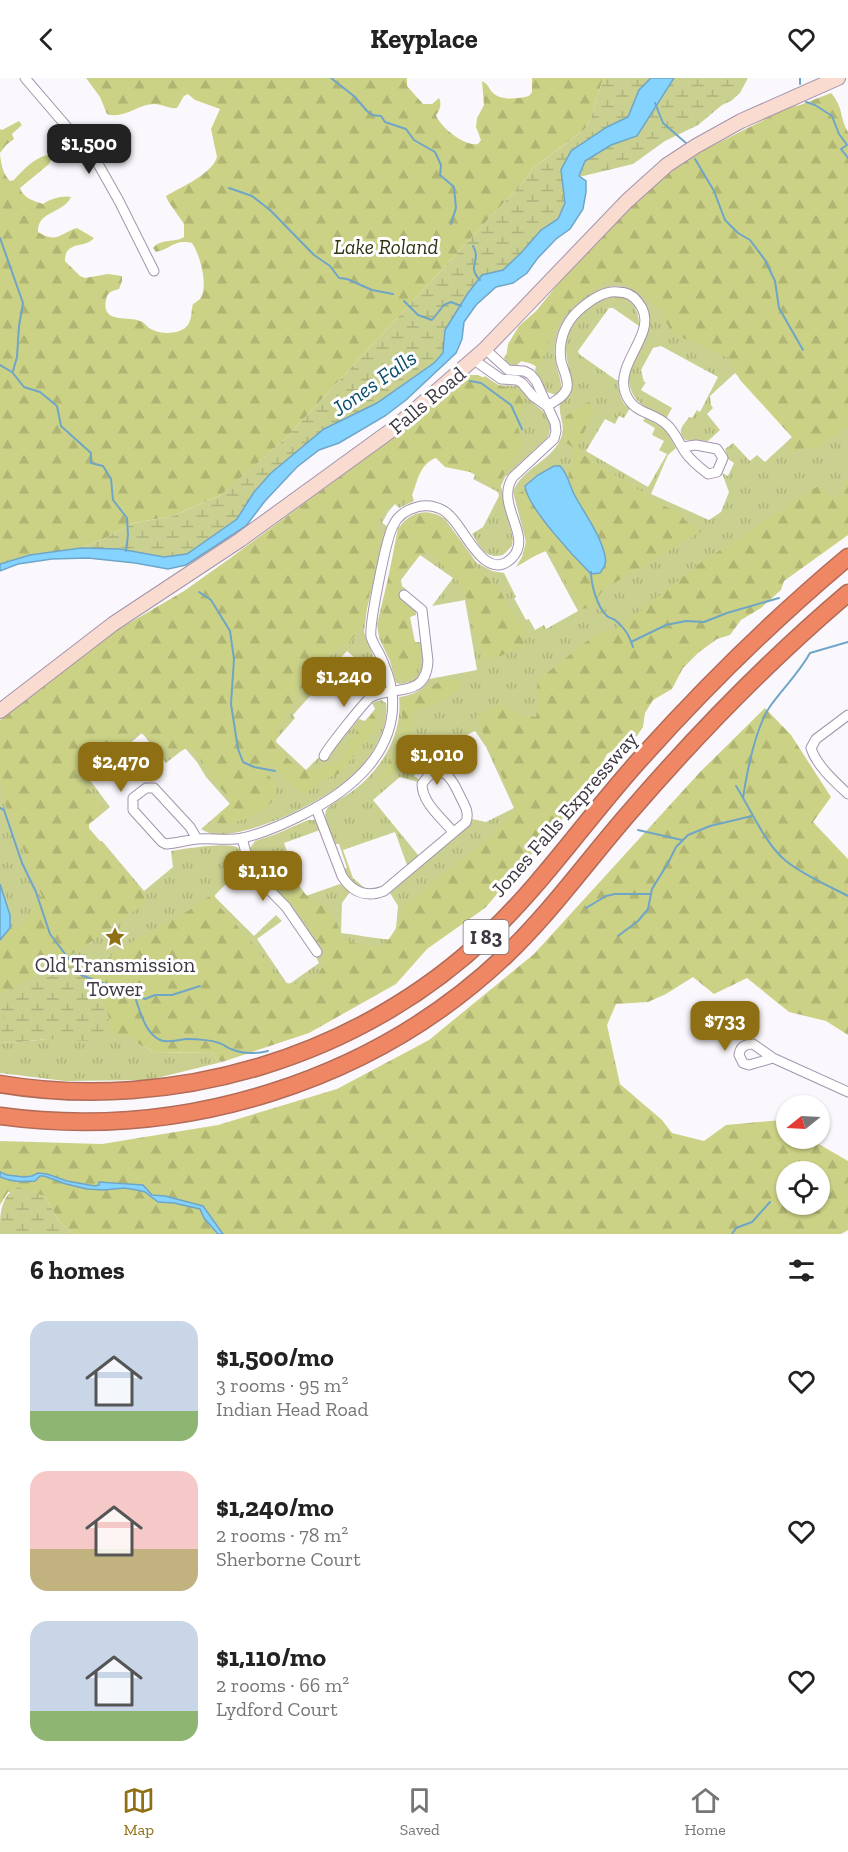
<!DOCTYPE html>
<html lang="en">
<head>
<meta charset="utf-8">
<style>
  :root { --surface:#fff; --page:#f6f6f6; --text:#222; --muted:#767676; --line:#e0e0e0; --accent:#8f6f14 }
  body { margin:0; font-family:"Zilla Slab",serif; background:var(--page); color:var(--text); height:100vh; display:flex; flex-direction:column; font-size:22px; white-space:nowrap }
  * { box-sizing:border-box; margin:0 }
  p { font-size:20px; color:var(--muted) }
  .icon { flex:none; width:33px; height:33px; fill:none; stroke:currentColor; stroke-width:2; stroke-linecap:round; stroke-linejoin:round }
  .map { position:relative; height:1156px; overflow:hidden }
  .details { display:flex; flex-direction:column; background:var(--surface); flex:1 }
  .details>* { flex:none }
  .needle { width:39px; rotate:252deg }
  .buttons { position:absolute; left:776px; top:1017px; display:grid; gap:12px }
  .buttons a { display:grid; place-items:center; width:54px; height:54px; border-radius:50%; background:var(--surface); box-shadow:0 2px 4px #0004; font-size:30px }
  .price { position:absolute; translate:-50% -51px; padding:0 14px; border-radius:12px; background:var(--accent); color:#fff; font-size:20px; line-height:39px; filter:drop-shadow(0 2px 3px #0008) }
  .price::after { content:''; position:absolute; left:50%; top:36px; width:18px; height:14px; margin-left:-9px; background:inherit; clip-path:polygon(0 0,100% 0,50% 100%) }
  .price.current { background:#222; color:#fff }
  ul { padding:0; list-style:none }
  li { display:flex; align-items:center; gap:18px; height:150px; padding:0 30px }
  li span { display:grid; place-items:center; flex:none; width:168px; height:120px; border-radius:18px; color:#555 }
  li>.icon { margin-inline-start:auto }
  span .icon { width:72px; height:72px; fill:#fffc; stroke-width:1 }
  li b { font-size:26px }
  h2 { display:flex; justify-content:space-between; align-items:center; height:72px; padding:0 30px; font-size:26px }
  header { display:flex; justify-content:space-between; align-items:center; height:78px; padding:0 30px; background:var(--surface); font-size:27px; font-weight:700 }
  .dock { display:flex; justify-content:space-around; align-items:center; height:84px; border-top:2px solid var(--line); background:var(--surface); font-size:16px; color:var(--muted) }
  .dock a { display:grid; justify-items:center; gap:3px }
  .dock .current { color:var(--accent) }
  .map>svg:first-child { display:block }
  .grass { fill:url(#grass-tufts) }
  .forest { fill:url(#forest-firs); fill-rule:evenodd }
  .wetland { fill:url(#wetland-marsh) }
  .water { fill:#84d4ff; stroke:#6fa5c7; stroke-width:1.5 }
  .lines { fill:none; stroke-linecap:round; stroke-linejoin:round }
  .stream { stroke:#6fa5c7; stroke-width:2 }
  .minor-casing { stroke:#a394ad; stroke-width:11 }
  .secondary-casing { stroke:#a394ad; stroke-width:16 }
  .motorway-casing { stroke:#b16b58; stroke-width:19 }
  .minor { stroke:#fff; stroke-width:9 }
  .secondary { stroke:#fadbd0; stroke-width:14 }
  .motorway { stroke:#ef8664; stroke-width:16 }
  .labels { text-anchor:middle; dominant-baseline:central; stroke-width:6; stroke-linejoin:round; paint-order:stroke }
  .shield { fill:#fff; stroke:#79747b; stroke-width:1.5 }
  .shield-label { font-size:20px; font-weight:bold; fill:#3f3843 }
  .park-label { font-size:21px; font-style:italic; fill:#323413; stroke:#fff }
  .street-label { font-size:21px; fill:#3f3843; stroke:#fff }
  .poi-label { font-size:21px; fill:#3f3843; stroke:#fff }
  .water-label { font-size:22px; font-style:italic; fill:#0a4d69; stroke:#fff }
</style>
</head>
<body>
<header><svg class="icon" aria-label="back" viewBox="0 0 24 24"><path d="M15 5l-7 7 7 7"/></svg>Keyplace<svg class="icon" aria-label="heart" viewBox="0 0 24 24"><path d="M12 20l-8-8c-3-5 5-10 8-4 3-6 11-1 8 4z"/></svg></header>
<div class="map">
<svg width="848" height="1156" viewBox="0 0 848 1156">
  <defs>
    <pattern id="grass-tufts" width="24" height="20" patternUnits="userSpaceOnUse" patternTransform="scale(1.5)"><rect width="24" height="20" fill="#cad090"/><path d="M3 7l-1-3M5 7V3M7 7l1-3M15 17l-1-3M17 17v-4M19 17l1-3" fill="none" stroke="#afb37d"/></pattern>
    <pattern id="forest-firs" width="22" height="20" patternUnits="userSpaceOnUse" patternTransform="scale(1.5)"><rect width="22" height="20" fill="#ccd285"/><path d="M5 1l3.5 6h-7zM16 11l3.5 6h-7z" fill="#b0b574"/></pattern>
    <pattern id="wetland-marsh" width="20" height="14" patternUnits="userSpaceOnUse" patternTransform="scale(1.5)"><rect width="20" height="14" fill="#cad090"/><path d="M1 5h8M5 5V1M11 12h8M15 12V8" fill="none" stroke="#afb37d"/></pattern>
  </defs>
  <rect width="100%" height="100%" fill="#fbf8fd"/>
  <path class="grass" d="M 848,69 L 848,432 L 630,635 L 389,882 L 127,957 L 140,967 L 155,974 L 213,975 L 216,981 L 222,984 L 149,1002 L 65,1003 L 0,995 L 0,964 L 11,965 L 47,961 L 0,958 L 0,651 L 466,314 L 485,298 L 498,307 L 520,308 C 522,312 525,316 528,320 C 540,333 556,336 548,359 L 505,399 L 501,408 L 513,461 L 512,468 L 503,477 C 486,482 480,469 472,456 L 483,449 L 499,418 L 498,414 L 473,401 L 476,395 L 428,376 L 410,410 L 414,423 L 399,430 L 395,426 L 388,434 L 382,445 L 387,448 L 367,531 L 364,554 L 384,606 L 347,573 L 317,606 L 319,608 L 293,637 L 295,640 L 275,663 L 306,692 L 321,677 L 330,679 L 332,673 L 359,641 L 365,643 L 375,631 L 372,625 L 381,622 L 386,625 C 389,647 376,672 362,688 C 335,719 255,759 214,756 C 210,756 205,753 201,751 L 230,726 L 206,699 L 197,684 L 185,670 L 166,685 L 142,655 L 89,701 L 110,729 L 87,748 L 100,763 L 102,763 L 144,813 L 173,789 L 171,773 C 183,771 230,763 238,770 C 243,775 244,786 246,793 L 234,798 L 214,818 L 254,858 L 276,837 L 282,843 L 257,861 L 288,907 L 319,885 L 315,877 L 321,873 L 293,830 L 256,790 L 250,770 L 255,763 L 276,756 L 308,742 L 315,742 L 320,752 L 284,765 C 291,783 295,801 303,819 L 340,806 L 350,814 L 342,825 L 341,855 C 359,857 377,861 395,862 L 398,828 L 390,815 L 466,749 L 472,741 L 486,744 L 514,730 L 486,669 L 475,653 L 446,667 L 442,690 L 434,690 L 431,684 C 424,687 418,691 414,698 L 419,701 L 418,704 L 400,699 L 373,722 L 419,778 L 407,787 L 395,754 L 343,772 L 353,800 L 366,811 L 352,804 L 344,791 L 347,790 L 339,766 L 335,766 C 332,757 321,740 327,731 C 330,726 348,717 354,712 C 382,691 403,655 399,619 C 412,617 423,613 429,601 L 477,592 L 465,522 L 432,528 L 453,500 L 420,477 L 401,502 L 402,508 L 407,512 L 401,518 L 416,532 L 416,537 L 410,539 L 415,564 L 421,564 C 423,578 425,592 415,603 L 400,606 L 396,605 L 390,583 L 379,560 L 377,546 L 401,447 C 412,433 430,430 445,441 L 477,485 L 492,493 L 504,495 L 516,519 L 514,520 L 526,542 L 529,541 L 535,552 L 544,547 L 546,551 L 578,533 L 545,472 L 516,489 L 522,479 L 526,464 L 513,414 C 521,390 555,382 562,357 C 565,346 558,336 560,325 C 581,311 565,289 566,269 C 566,260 570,251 575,244 C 582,234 598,222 609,219 C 629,212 640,232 639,248 L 613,230 L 609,230 L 578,273 L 579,276 L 616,302 L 618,302 C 618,311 620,321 626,328 L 629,328 L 630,330 L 624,340 L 619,338 L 615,346 L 605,341 L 586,373 L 648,409 L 667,376 L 659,372 L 664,363 L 652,357 L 655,350 L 643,343 L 645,340 L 665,351 L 676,370 L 668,377 L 651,416 L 709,442 L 721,434 L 729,414 L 722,395 L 728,398 L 734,385 L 728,381 L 725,371 L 733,365 L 750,383 L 757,377 L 765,384 L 792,359 L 735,295 L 710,318 L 711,327 L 713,330 L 707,336 L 720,352 L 708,363 L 685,362 C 676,353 683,348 689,339 L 692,340 L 697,332 L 700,334 L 718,299 L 661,268 L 653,270 L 641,292 L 644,304 L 646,304 L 641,312 L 672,330 L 666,341 C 651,330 636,329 630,309 C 621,278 669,248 640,220 C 633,213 626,209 616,208 C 609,208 601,211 595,215 C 583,223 571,229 564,242 C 555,256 552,274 557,290 C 559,298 562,303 561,312 L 556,317 L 547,314 L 535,293 L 536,287 L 527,278 L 517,287 L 513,288 L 505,283 L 504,279 L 648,128 Z"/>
  <g class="forest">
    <path d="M 86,0 L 407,0 L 407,8 L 423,26 L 432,26 L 439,20 C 442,26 440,32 436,37 C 440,49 465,69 478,66 L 481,62 L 476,49 L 477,40 L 484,27 L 482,3 C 488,6 488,9 492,14 C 500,23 518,21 529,18 L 532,14 L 532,0 L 605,0 L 602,4 L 591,40 L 585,51 L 532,91 L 525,102 L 285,361 L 221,417 L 173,438 L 134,445 L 101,462 L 81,470 L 30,477 L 0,486 L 0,76 C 1,86 3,96 10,103 L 14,102 C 23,92 36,78 49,77 L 51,82 L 49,86 L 20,110 C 23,120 34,123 43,126 C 50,121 63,117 71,119 C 63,136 37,133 38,154 C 57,166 60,155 77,150 L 94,160 C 85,171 65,162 65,183 L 80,198 L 85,200 L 108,196 L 122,198 L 122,203 L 119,211 C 112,213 107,214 106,222 C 101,246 128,238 140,243 C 145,244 146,249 151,251 C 161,257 183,257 189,245 C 192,239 191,233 193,226 C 194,226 200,221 200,221 C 209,208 200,177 192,165 C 173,161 172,171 156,174 L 153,170 C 161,160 175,165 184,159 L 184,146 L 168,123 L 166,118 C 181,109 212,96 217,79 L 211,51 L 220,31 L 195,22 L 188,16 L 184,18 L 177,30 C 169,31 162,26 154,26 C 138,26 123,42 107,36 L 100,19 Z"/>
    <path d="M 831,15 C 844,30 839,39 848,54 L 848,347 L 816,371 L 806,369 L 788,376 L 792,359 L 740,302 L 731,281 L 672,255 L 660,232 L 637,211 L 626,205 L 614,204 L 604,205 L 574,226 L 563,238 L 549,260 L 546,274 L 537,289 C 526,282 518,284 506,280 L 508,266 L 519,248 L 536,233 L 558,206 L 633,124 L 671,91 L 704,72 L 787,30 L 800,27 Z"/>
    <polygon points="19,43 22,47 12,56 14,61 6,67 0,75 0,51 2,52"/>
    <path d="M 469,297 L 478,297 L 501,308 L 515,312 L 522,318 L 524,329 L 517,347 L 524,369 L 506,393 L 497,410 L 470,394 L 445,389 L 436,380 C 418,386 417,408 410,422 L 400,425 L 390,425 L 375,446 L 381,459 L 363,547 L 350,564 L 336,572 L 300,613 L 289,634 L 279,649 L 275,668 C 308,701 301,694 343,682 C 352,654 359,650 380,630 L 373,654 L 340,695 L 323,702 L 313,711 L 303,715 C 290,708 283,696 272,687 L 266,695 L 274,703 L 276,719 C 267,733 234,749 217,745 L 216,739 L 232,724 L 212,700 L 205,686 L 193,672 L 185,671 L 181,673 L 164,669 L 139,654 L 136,655 L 81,703 L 103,727 L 101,736 L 89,745 L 89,751 L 142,813 L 146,824 C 101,858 52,892 0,916 L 0,862 L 10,850 L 20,849 L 42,818 L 5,725 L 0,699 L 0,642 L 95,565 L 184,513 L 229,481 L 337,401 L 458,304 Z"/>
    <path d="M 590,323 L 594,333 L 578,367 L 583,377 L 666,429 L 676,432 L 687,444 L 702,453 L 604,511 L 590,530 L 580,531 L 579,527 L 550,474 L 546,473 L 520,484 C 532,460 523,441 517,416 L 525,412 L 535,430 L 591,496 L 592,449 L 568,403 L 569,393 L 574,376 L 574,370 L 565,364 L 564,345 L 566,338 Z"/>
    <path d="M 848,401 L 848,457 L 784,503 L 781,512 L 761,530 L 741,542 L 730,557 L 717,561 L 698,575 L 683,590 L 672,611 L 653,622 L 645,635 L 643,649 L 637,658 L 607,676 L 596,698 L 575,726 L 485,830 L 427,871 L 396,906 L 309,955 L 222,984 L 216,981 L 213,975 L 155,974 L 140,967 L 125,956 L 108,957 C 114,939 100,913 91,897 L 116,873 L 188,833 L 217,813 L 215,817 L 215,824 L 251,863 L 276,899 L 286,905 L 296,906 L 318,896 L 323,888 L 324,871 L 294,827 L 257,788 L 278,774 L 283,774 C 289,788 300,814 312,822 C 319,826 326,829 331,835 C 337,841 340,857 343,860 C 351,866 374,870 384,868 L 395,852 L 403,829 L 490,759 L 515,732 L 509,714 L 476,639 L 493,628 L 501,626 L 519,637 L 536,639 C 539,627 535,615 538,602 L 596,556 L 620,549 L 699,486 L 818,408 L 839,423 L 843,407 Z"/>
    <path d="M 422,436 L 432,437 L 455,456 L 474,488 L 500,511 L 507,527 L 524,549 L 526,559 L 523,568 L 498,579 L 486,581 L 478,566 L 468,524 L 460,506 L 453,496 L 429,475 C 417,475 406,489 400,500 C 397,505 398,513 397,519 L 412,531 L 413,535 L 409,540 C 410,551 410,561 419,568 L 421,585 L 411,601 L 398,602 L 379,552 L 380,542 L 398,450 L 409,441 Z"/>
    <path d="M 444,601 L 455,601 L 463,607 C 449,622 434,626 415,632 L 409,670 L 405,678 L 411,683 L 386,701 L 376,703 L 387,689 L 402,657 L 402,622 L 418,616 Z"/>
    <path d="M 765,630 L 791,657 L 831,719 L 813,744 L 848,781 L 848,957 L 826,943 L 789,934 L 747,900 L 714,916 L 693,899 L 666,916 L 648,924 L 616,926 L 607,947 L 620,1006 L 662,1042 L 672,1055 L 704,1063 L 726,1047 L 781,1042 L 786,1045 L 786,1060 L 810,1061 L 848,1083 L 848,1152 L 841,1156 L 73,1156 L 58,1142 L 45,1118 L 8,1114 L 0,1127 L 0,1063 L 102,1066 L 218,1047 L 337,1011 L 429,962 L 534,876 L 701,693 ZM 786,1094 L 819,1094 L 819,1126 L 786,1126 Z"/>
  </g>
  <g class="wetland">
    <polygon points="605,0 651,0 639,12 628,39 607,49 561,92 565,125 558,141 541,152 521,175 503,192 482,197 468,215 446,252 444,275 434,285 377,325 324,351 271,395 254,414 237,441 187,476 164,479 120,471 81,470 101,462 134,445 173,438 221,417 231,408 285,361 525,102 532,91 585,51 591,40 602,4"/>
    <polygon points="674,0 748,0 740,15 731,23 722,27 698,47 665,63 633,86 579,99 585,83 611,67 637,58"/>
    <path d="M 69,877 C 76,883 85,890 91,897 C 101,909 113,942 108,957 L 91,963 L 47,961 L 11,965 L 0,964 L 0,953 L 5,947 L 5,941 L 0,934 L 0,916 L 23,905 Z"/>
    <path d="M 17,1109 L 45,1118 L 58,1142 L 73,1156 L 0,1156 C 0,1135 0,1120 17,1109 Z"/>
  </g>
  <g class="water">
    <polygon points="651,0 674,0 637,58 611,67 585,83 579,98 586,103 586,114 583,131 570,151 556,161 537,181 527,195 513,205 496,209 476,227 464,244 462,261 456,275 406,322 385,338 339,365 319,372 297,389 265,423 246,448 186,487 168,491 135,485 88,480 52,481 18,486 0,493 0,486 30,477 81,470 120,471 164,479 187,476 237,441 254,414 271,395 324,351 377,325 434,285 443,275 445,252 468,215 482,197 503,192 521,175 541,152 558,141 565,125 561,92 571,73 607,49 628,39 639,12"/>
    <path d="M 554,388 L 560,388 C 568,396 570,409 575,418 C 585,436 601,458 605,478 C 607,486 604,489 600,495 L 591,496 C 575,480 527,429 525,408 L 538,397 Z"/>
    <polygon points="0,806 10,837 10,850 0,862"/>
    <path d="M 0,1094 L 7,1097 L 24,1099 L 32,1098 L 38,1095 L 47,1096 L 67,1103 L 95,1108 L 99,1107 L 99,1104 L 143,1107 L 152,1117 L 165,1118 L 203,1128 L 223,1156 L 218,1156 L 204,1140 L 200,1131 L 174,1125 L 158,1124 L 145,1114 L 137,1112 L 124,1110 L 104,1112 L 87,1111 L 66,1106 L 44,1098 L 40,1098 L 35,1103 C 22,1104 12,1104 0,1099 Z"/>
  </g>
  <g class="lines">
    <g class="stream">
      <polyline points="331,0 355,19 367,33 372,37 381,38 385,44 406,51 414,62 435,74 441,87 440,97 454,109 456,130 451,146"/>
      <polyline points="800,0 800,6"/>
      <polyline points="806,24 815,27 832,38 839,56 847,67 841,71 848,80"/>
      <polyline points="655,25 663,45 686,65"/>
      <polyline points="695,81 714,113 725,142 738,155 750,162 765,182 775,203 779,230 803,272"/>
      <polyline points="229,110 252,118 270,132 314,177 330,188 339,200 347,201 372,212 393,216"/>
      <polyline points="0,160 23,225 19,248 17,279 13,293"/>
      <path d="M 473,168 C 482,183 466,188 480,202"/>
      <polyline points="404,223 418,237 432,242 444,227 451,224 461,228"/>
      <polyline points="0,287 12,294 24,309 40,314 57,328 61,348 91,375 91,385 103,388 111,401 113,422 127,440 128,457 126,473"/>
      <polyline points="470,303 481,305 511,327 522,351"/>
      <path d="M 591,494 C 591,506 597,529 607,538 C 609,540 612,540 615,542 C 625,550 629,557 633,569"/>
      <polyline points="199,514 211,522 230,553 234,581 231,626 238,671 243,684 254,689 275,693"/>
      <polyline points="631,564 666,547 686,543 704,544 727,535 779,520"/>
      <path d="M 736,708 C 750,730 765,766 786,783 C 805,798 827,807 848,818"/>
      <path d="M 743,720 C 747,694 756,648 771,627 C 784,609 799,595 810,575 L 848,564"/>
      <polyline points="0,730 4,732 22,785 36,814 50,856 81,897 145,921 155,917 172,917 200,908"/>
      <polyline points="638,752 682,762"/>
      <polyline points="586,830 606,818 615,816 650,816"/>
      <polyline points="618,858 638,843 648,831 652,811 668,785 676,769 688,757 710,748 752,738"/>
      <path d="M 135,919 C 140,933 145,955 160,962 C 169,966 179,961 188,961 C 195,961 212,962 219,965 C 224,966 227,970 231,971 C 243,976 256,976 268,973"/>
      <polyline points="732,1156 736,1150 752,1144 770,1124"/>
    </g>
    <g class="minor-casing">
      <g id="minor">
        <polyline points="25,0 97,84 119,123 154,193"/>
        <polyline points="474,282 501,301 517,302 522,305 533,318 547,328"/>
        <path d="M 547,328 C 555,323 564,319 567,310 C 569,301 563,292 561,283 C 558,265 564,246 578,233 C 588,224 604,212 618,214 C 626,214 633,217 638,224 C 662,253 615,282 625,314 C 633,337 653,333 667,347 C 675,354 679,365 685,374 C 691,383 699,389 708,396 L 717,394 L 723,380 L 717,371 L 696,367 L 682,369"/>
        <path d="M 848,637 L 816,661 L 811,670 C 816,687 835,704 848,716"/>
        <path d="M 324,678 C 326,672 366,622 371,619 C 394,607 426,621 428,583 L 422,532 L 404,517"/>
        <path d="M 316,730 L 342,798 C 352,814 366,820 384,813 L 466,744 C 470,733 463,725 459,716 C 450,696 438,682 422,706 C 422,725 442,740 453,754"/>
        <polyline points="242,760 249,786 254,796 286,829 317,874"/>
        <path d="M 197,761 L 190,749 L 154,710 L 146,710 L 133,720 L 133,732 L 162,764 L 166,766 C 177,765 187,762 198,761 C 213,760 228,763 243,760 C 264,755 284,746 302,737 C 350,713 399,674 392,614 C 390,601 385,587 379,575 C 376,570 373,565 371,559 C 369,547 386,461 393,448 C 397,439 406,432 417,429 C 429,426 442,429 450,438 C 465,451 485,506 512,480 C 534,458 494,427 513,399 L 554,361 L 556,353 L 555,345 L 536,303 L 530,296 L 524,293 L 508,292 L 485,271"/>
        <path d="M 773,980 L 749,987 L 743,985 L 739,977 C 740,969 745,966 753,966 L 773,980 L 848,1014"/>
      </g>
    </g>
    <g class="secondary-casing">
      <polyline id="secondary" points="0,633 113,546 240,462 393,351 485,271 627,123 667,87 696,68 741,43 838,0"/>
    </g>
    <g class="motorway-casing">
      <g id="motorway">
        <path d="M 0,1006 C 174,1035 360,979 488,857 C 545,803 590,736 643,678 C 707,607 775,540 848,479"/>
        <path d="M 0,1038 C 182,1063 372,1004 505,878 C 551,834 588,782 629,735 C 697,656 769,582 848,515"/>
      </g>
    </g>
    <use href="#minor" class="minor"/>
    <use href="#secondary" class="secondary"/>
    <use href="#motorway" class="motorway"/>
  </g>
  <defs>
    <g id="sight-bare" transform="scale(1.62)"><path d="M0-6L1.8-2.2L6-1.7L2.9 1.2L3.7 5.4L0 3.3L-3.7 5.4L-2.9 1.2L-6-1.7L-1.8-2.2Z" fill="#8f6f14" stroke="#fff" stroke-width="2.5" paint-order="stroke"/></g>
  </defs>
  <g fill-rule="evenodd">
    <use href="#sight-bare" x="115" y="859"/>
  </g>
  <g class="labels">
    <rect class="shield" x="463.5" y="842" width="45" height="34" rx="4.5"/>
    <g class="shield-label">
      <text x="486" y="859">I 83</text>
    </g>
    <g class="park-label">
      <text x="386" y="168">Lake Roland</text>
    </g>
    <g class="street-label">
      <text transform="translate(427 322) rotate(-40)">Falls Road</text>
      <text transform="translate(564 736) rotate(-49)">Jones Falls Expressway</text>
    </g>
    <g class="poi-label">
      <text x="115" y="886">Old Transmission<tspan x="115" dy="24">Tower</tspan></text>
    </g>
    <g class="water-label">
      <text transform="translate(374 305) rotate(-35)">Jones Falls</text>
    </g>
  </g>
</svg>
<div class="buttons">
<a><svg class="needle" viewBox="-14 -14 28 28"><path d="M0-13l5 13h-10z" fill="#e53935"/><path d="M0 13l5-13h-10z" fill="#767676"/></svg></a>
<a><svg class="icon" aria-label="locate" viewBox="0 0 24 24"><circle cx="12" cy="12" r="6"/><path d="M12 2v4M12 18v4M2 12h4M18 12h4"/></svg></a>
</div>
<b class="price current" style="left:89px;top:97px">$1,500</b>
<b class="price" style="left:344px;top:630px">$1,240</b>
<b class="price" style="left:437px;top:708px">$1,010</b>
<b class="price" style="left:121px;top:715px">$2,470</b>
<b class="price" style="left:263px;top:824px">$1,110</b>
<b class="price" style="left:725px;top:974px">$733</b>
</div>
<section class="details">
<h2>6 homes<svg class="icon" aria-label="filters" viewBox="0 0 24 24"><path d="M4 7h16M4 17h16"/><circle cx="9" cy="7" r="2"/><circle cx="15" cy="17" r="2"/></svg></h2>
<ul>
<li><span style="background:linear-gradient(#c9d6e8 75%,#8fb573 0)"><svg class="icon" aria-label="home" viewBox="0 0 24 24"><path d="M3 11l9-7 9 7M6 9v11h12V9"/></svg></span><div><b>$1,500/mo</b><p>3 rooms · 95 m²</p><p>Indian Head Road</p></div><svg class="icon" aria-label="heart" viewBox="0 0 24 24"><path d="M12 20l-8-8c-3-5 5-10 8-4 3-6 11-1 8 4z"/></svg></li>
<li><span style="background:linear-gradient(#f6c9c9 65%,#c2b280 0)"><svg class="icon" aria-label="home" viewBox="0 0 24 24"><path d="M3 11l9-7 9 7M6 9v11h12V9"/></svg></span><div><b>$1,240/mo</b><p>2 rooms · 78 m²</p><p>Sherborne Court</p></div><svg class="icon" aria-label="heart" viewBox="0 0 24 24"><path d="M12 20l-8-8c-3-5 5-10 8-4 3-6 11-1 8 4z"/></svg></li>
<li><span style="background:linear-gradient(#c9d6e8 75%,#8fb573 0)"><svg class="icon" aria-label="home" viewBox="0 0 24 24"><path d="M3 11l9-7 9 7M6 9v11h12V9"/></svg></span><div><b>$1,110/mo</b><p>2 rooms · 66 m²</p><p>Lydford Court</p></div><svg class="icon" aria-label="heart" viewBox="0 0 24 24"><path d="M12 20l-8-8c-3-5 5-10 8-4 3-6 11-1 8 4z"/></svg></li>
</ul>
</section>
<nav class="dock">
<a class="current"><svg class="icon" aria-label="map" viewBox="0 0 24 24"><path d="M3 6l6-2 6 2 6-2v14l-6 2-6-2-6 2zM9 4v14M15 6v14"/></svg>Map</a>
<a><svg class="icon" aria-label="saved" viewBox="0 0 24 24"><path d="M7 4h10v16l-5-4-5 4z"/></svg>Saved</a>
<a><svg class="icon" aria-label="home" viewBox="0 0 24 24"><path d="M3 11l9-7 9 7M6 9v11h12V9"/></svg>Home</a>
</nav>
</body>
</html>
